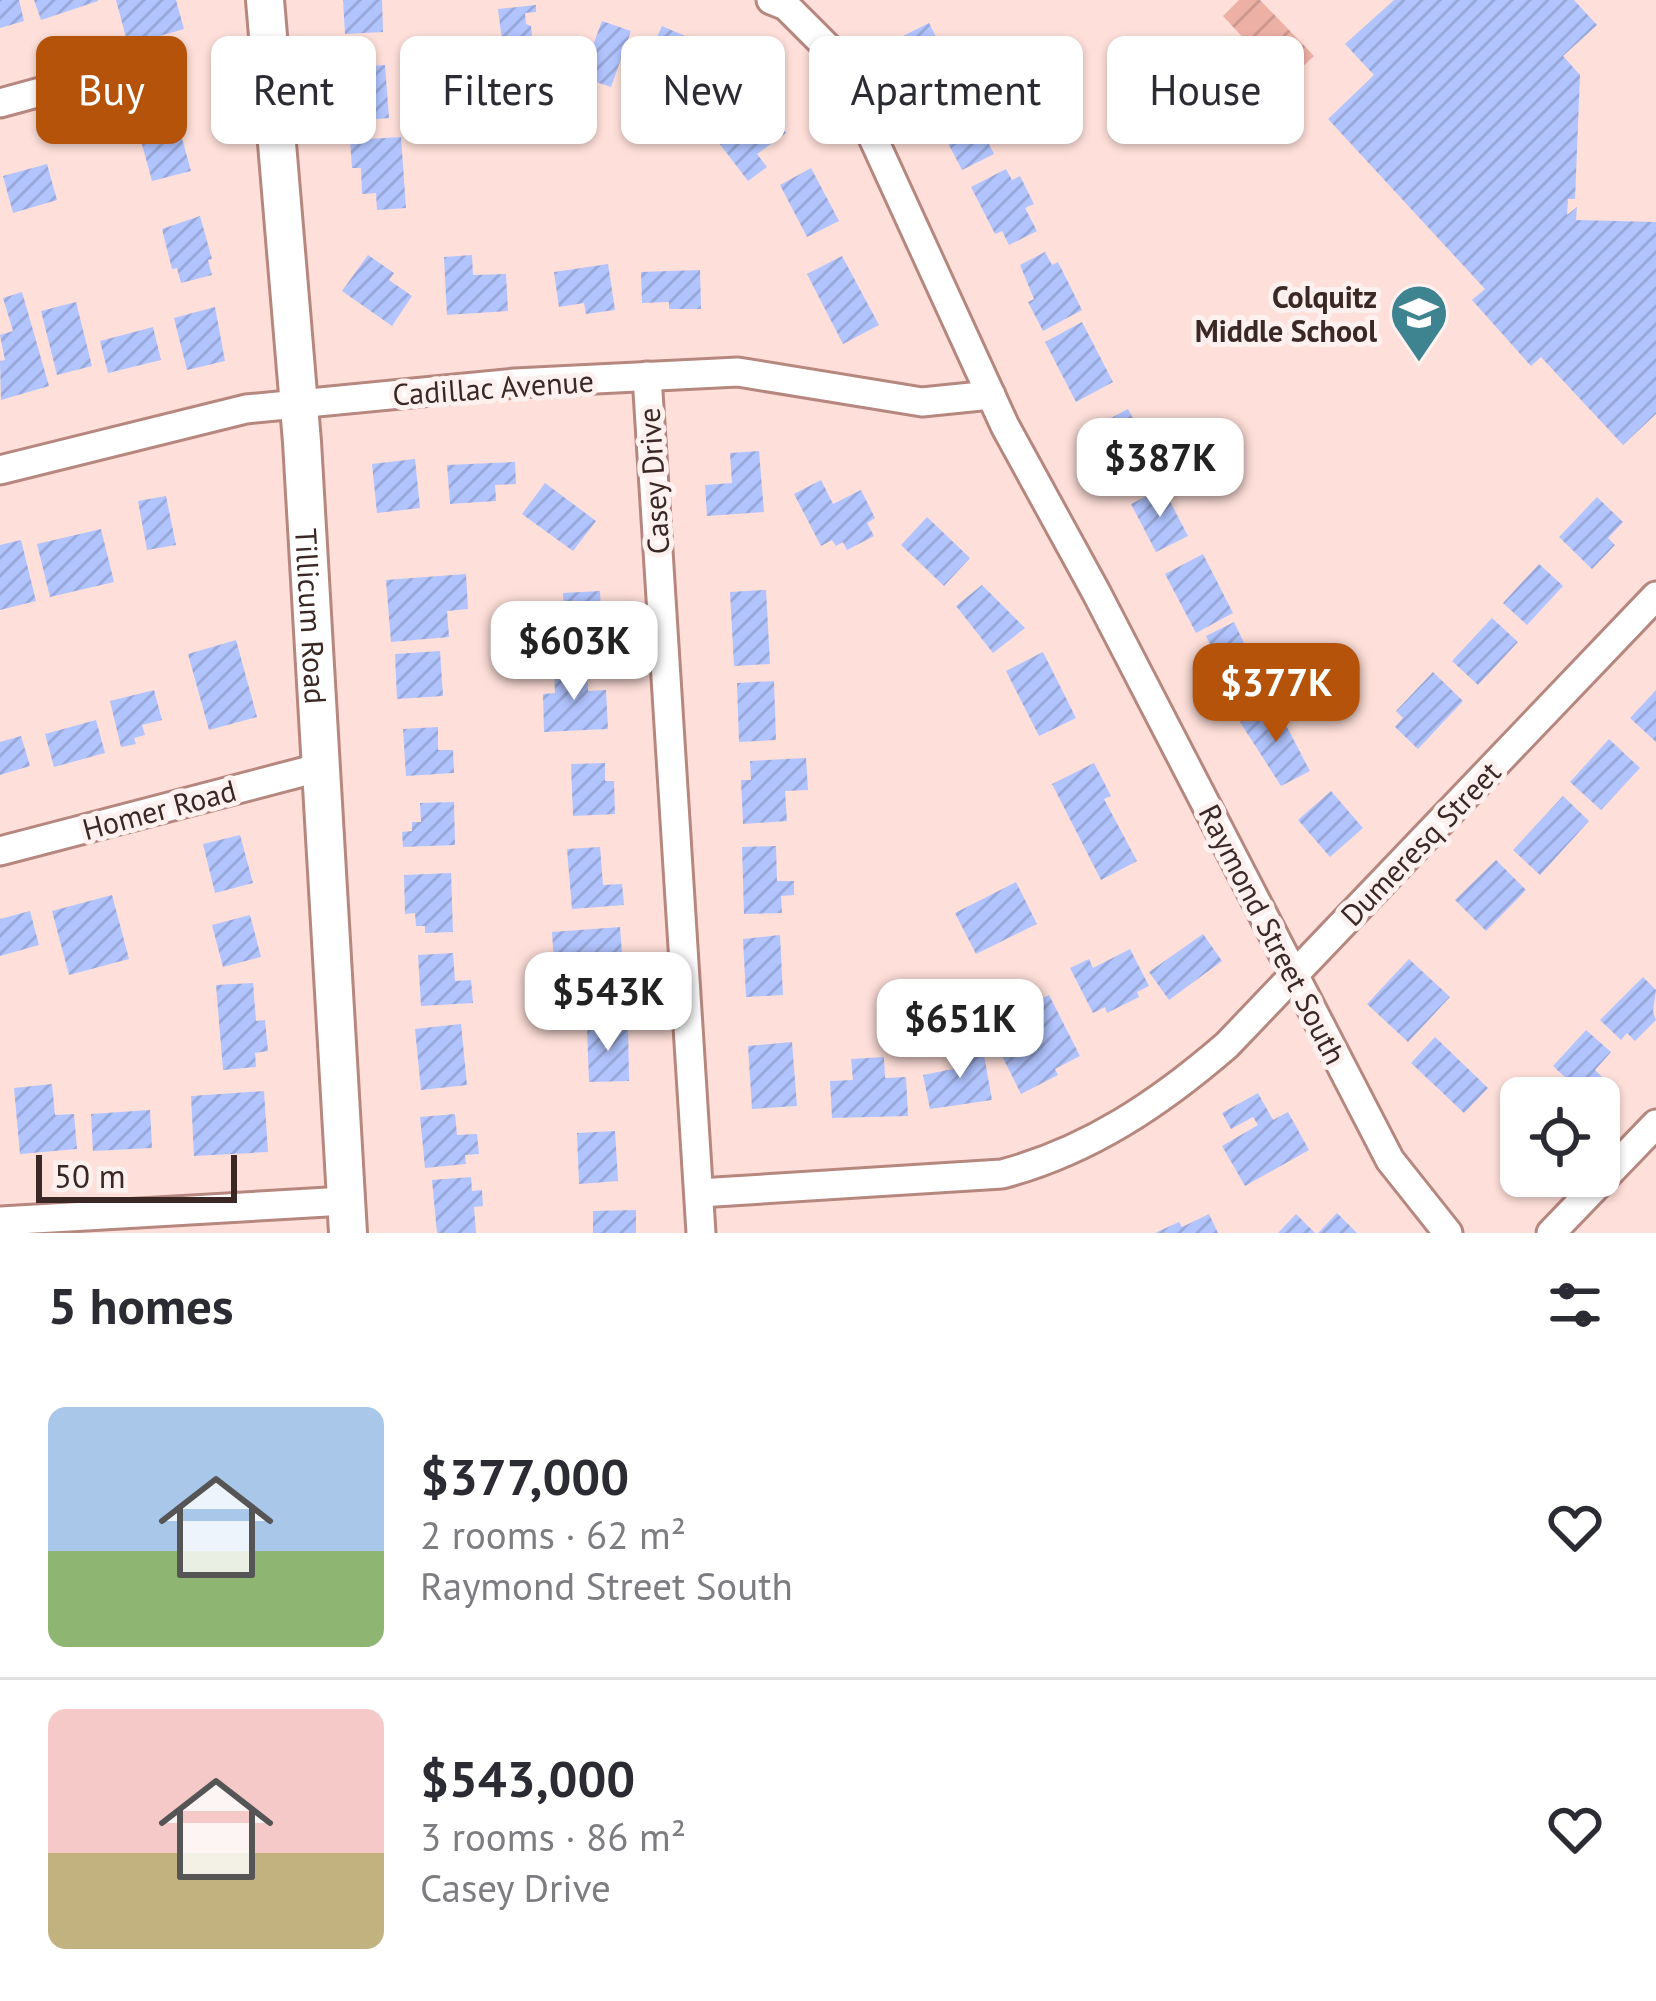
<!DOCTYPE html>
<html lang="en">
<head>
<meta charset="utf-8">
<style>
  :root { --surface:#fff; --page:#f2f2f3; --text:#2b2b33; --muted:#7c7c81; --line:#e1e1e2; --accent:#b45309 }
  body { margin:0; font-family:"PT Sans",sans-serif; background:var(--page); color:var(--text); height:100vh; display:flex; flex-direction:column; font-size:45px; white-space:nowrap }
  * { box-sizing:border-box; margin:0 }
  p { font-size:39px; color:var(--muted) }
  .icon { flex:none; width:66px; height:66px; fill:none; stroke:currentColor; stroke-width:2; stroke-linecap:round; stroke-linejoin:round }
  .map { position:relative; height:1233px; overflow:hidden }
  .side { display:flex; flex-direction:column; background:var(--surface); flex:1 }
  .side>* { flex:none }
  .hud { position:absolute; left:36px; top:36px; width:1584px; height:108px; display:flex; gap:24px }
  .tools { position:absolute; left:1500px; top:1077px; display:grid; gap:24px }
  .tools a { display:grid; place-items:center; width:120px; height:120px; border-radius:18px; background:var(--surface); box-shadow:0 3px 9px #0004; font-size:60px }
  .scale { position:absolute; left:36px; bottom:30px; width:201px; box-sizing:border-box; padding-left:12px; border:6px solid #3b2824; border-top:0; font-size:33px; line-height:42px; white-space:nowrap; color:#3b2824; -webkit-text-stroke:9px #fcf1ef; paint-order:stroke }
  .price { position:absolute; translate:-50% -102px; padding:0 27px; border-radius:24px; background:#fff; color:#222; font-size:39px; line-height:78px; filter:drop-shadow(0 3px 6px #0008) }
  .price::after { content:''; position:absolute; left:50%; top:72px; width:36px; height:27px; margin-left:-18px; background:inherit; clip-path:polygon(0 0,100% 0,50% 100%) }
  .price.current { background:var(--accent); color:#fff }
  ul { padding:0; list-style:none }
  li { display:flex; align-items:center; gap:36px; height:300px; padding:0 48px }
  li+li { border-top:3px solid var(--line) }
  li span { display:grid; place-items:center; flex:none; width:336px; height:240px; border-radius:18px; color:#555 }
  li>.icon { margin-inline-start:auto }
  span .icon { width:144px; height:144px; fill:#fffc; stroke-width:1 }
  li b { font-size:51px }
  h2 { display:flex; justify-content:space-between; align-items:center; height:144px; padding:0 48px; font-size:51px }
  .pill { padding:0 42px; border-radius:18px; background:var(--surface); box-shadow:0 3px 9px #0004; font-size:42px; line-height:108px }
  .pill.current { background:var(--accent); color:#fff }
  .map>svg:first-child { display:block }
  .park { fill:#edb0a5 }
  .garden { fill:url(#garden-furrows) }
  .building { fill:url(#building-hatch) }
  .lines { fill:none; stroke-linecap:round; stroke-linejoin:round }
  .minor-casing { stroke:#b6877e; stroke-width:33 }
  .secondary-casing { stroke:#b6877e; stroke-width:42 }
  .minor { stroke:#fff; stroke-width:27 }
  .secondary { stroke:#fff; stroke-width:36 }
  .labels { text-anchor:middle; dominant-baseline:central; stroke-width:10; stroke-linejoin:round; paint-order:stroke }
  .poi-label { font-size:30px; font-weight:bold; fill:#3b2824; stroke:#fcf1ef; text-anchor:end }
  .street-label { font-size:30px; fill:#3b2824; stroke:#fcf1ef }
</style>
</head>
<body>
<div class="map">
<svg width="1656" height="1233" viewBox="0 0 1656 1233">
  <defs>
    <pattern id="garden-furrows" width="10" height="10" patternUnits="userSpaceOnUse" patternTransform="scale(3)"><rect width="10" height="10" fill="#edb0a5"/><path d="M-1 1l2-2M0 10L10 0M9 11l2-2" fill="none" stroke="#cc978e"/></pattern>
    <pattern id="building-hatch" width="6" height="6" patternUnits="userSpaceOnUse" patternTransform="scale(3)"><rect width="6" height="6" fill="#b1c4fe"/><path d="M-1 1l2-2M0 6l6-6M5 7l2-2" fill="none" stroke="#99a8da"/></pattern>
  </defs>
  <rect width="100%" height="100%" fill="#fedfd9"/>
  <polygon class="park" points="1159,56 1200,98 1169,128 1128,86"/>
  <polygon class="garden" points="1239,0 1260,0 1314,56 1285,83 1223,16"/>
  <g class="building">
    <polygon points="0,0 19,0 24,21 0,28"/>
    <polygon points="34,0 98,0 98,1 41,20"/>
    <polygon points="116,0 176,0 184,29 128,45"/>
    <polygon points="343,0 382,0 383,32 345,34"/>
    <polygon points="1394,0 1574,0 1597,25 1563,56 1580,75 1575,199 1568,199 1567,215 1577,207 1576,220 1656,222 1656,414 1623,445 1541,357 1531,366 1472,300 1485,289 1328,119 1374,75 1345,44"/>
    <polygon points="536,5 536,12 525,13 526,24 531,26 536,73 528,73 530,89 512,91 516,120 508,121 508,128 478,132 472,80 492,78 489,58 504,56 498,9"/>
    <polygon points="602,21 631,31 611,87 561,70 571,41 592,48"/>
    <polygon points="929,23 955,75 920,92 897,39"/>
    <polygon points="662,26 747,63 734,93 713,83 708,95 644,67"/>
    <polygon points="385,65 389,118 352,121 342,68"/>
    <polygon points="962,90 994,154 962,170 935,118 939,116 933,104"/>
    <polygon points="767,107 786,133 757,154 767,167 748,181 719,143"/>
    <polygon points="163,123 167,135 180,131 191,171 152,181 138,130"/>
    <polygon points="401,137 406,208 377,210 376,193 362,194 361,168 352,168 350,140"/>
    <polygon points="47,164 57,200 13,213 3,176"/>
    <polygon points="811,168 839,221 807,237 780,185"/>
    <polygon points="1006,169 1012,180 1020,176 1034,204 1025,208 1037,231 1009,245 1002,231 995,234 971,187"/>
    <polygon points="200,216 212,259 208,260 212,275 181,283 177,268 172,269 162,229"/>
    <polygon points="1045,252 1052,265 1058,262 1082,310 1043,331 1028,302 1034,299 1020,265"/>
    <polygon points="368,255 394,273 389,280 412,296 392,326 342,291"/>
    <polygon points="472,255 473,275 506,274 508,311 447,315 444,257"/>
    <polygon points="842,256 879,325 843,344 807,274"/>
    <polygon points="608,264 615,310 586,314 584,303 559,307 554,272"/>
    <polygon points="700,270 701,309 669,309 669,302 642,303 641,272"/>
    <polygon points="22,292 49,386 1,400 0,361 5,360 0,335 13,331 3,298"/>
    <polygon points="76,302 92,366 57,375 41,311"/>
    <polygon points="215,307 225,361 187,370 174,318"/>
    <polygon points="1082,322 1113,382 1076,402 1045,342"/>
    <polygon points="153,327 161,360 108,373 100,341"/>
    <polygon points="1128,409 1152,456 1114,476 1100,447 1105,445 1096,426"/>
    <polygon points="759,451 764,512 707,516 705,485 732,483 730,453"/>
    <polygon points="415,459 420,508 377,513 372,464"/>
    <polygon points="515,462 516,484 495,485 496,501 450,504 447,465"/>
    <polygon points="821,480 833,504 861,490 875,518 867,523 874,536 847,550 843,542 836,546 832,540 821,546 794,494"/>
    <polygon points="545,483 596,521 573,551 522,514"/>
    <polygon points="1163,488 1188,536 1156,552 1131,504"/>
    <polygon points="166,496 176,545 147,550 138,501"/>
    <polygon points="1597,497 1623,522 1608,538 1615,545 1592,569 1559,537"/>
    <polygon points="927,517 970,558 944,586 901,545"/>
    <polygon points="101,529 114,582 50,597 37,544"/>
    <polygon points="21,540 36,601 0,610 0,545"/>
    <polygon points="1203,554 1233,613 1196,633 1165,574"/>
    <polygon points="1539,564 1563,586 1527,625 1503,603"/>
    <polygon points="466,574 468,609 447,611 449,637 391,642 386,580"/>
    <polygon points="982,585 1025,628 993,653 956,606"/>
    <polygon points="766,590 770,664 734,666 730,592"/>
    <polygon points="600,591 603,646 565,647 563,593"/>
    <polygon points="1492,618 1518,642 1478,685 1452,661"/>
    <polygon points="1234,622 1266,689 1238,703 1232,691 1225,694 1212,667 1219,663 1206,636"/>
    <polygon points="236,640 257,717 209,730 188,654"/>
    <polygon points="440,651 443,696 397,699 395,654"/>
    <polygon points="1043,652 1076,718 1039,736 1006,671"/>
    <polygon points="587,665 588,691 606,690 608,729 544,732 543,694 555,693 554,667"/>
    <polygon points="1433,672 1463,701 1418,749 1395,727 1403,718 1396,711"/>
    <polygon points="774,681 776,740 739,742 737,683"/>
    <polygon points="154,690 162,720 142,725 145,735 134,738 136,744 121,747 110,701"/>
    <polygon points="1656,690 1656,742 1630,718"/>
    <polygon points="1275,704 1310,771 1281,786 1240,722"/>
    <polygon points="96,720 105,753 54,767 45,734"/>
    <polygon points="438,727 438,750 453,750 454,773 406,776 403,729"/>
    <polygon points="21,736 30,766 0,775 0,742"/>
    <polygon points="1609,739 1640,768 1601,810 1570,782"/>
    <polygon points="806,758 808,790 785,791 787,821 743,824 741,780 751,780 750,761"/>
    <polygon points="605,763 605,781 614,781 615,814 573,816 571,764"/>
    <polygon points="1094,763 1111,796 1104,799 1137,861 1101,880 1052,784"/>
    <polygon points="1331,791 1363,828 1330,857 1298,820"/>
    <polygon points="1563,796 1589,821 1540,875 1513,850"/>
    <polygon points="454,802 455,845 403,847 402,832 412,831 412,822 421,822 420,803"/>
    <polygon points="240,835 253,883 215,893 203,844"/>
    <polygon points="776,846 777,881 794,881 794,895 781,896 782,913 744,914 742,847"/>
    <polygon points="600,847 603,885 622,884 624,905 572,909 567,849"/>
    <polygon points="1496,860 1526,890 1486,931 1455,900"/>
    <polygon points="451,873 453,932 425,933 425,926 416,926 415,913 405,914 404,875"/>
    <polygon points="1016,882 1037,924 976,954 955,913"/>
    <polygon points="112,895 129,959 69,975 52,911"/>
    <polygon points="30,911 39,945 0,956 0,919"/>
    <polygon points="250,915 261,957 223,967 212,925"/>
    <polygon points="620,927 622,954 601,955 604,987 556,991 552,932"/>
    <polygon points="1203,934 1222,961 1169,1000 1149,972"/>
    <polygon points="780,935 783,995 746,997 743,939"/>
    <polygon points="1130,949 1149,986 1137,992 1139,997 1107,1013 1105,1007 1093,1013 1070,968 1089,959 1093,968"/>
    <polygon points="453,953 455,981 471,980 473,1003 421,1006 418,955"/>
    <polygon points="1409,959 1450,997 1408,1042 1367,1004"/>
    <polygon points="1643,977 1656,990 1653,1011 1656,1020 1635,1041 1627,1033 1621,1040 1600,1020"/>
    <polygon points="253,983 256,1021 265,1020 268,1051 255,1053 256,1067 223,1070 216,985"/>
    <polygon points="1049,995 1080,1056 1055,1069 1058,1075 1021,1094 996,1044 1022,1031 1013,1013"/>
    <polygon points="461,1024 467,1085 421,1090 415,1029"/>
    <polygon points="628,1025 629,1081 589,1082 587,1027"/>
    <polygon points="1586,1030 1611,1052 1595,1070 1602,1077 1584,1095 1553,1066"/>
    <polygon points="1435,1037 1488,1088 1464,1113 1411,1063"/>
    <polygon points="792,1042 797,1106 752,1109 748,1046"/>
    <polygon points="982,1044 992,1100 930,1109 923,1075 958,1068 954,1049"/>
    <polygon points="884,1057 885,1078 906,1077 908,1116 832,1118 830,1081 853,1080 851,1059"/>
    <polygon points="52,1084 55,1115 74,1114 77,1149 20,1154 14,1088"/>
    <polygon points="264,1091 268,1152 194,1156 191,1096"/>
    <polygon points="1258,1093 1273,1120 1288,1112 1309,1150 1245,1186 1222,1146 1258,1125 1253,1117 1231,1129 1222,1113"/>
    <polygon points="150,1110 152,1148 93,1151 91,1114"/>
    <polygon points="455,1114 457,1135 477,1134 479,1154 465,1155 466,1164 425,1168 420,1117"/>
    <polygon points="615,1131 618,1181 579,1184 577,1133"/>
    <polygon points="471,1177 472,1191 482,1190 483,1206 474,1207 476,1233 437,1233 432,1180"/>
    <polygon points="636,1210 636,1233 593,1233 593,1211"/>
    <polygon points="1337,1213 1357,1233 1318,1233"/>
    <polygon points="1209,1214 1218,1233 1155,1233 1179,1222 1182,1227"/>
    <polygon points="1296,1214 1315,1233 1278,1233"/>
  </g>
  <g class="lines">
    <g class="minor-casing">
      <g id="minor">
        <polyline points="771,0 786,6 835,55 1005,426 1096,592 1390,1160 1448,1233"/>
        <polyline points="0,103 59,87"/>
        <polyline points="647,376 701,1233"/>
        <polyline points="0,470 246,409 515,383 738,372 922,402 991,395"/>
        <polyline points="0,851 318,768"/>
        <path d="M 699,1193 L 1002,1174 C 1089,1151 1160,1103 1227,1045 L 1656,596"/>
        <polyline points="0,1221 345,1201"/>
        <polyline points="1551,1233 1656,1124"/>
      </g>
    </g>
    <g class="secondary-casing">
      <g id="secondary">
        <path id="s1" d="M 265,0 L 302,442 L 348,1233"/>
      </g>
    </g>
    <use href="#minor" class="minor"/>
    <use href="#secondary" class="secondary"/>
  </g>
  <defs>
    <g id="school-pin" transform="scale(3)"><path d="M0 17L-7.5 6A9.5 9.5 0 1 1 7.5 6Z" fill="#3e8390" stroke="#fcf1ef"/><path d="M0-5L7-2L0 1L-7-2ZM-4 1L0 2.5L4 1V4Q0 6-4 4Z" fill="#fff"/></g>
  </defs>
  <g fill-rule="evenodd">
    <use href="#school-pin" x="1419" y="313"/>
  </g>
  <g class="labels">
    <g class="poi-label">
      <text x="1377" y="296">Colquitz<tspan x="1377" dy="34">Middle School</tspan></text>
    </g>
    <g class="street-label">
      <text transform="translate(493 387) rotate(-4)">Cadillac Avenue</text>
      <text transform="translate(653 481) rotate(-94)">Casey Drive</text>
      <text stroke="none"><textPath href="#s1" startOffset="618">Tillicum Road</textPath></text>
      <text transform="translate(159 809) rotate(-15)">Homer Road</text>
      <text transform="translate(1420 843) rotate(-46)">Dumeresq Street</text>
      <text transform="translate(1273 934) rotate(63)">Raymond Street South</text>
    </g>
  </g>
</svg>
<div class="tools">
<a><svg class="icon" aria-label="locate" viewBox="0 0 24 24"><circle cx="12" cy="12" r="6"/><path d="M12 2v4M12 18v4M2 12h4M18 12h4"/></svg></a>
</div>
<div class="scale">50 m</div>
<b class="price" style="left:1160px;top:520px">$387K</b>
<b class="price" style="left:574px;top:703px">$603K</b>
<b class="price current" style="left:1276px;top:745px">$377K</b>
<b class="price" style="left:608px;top:1054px">$543K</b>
<b class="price" style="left:960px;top:1081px">$651K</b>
<div class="hud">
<a class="pill current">Buy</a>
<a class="pill">Rent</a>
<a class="pill">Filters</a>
<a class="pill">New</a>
<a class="pill">Apartment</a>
<a class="pill">House</a>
</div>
</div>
<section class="side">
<h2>5 homes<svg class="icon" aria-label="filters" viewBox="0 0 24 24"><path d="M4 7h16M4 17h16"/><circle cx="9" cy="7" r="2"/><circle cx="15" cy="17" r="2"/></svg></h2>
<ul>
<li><span style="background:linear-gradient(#a9c7e8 60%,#8fb573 0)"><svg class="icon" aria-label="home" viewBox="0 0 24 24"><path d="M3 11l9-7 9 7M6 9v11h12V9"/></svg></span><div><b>$377,000</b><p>2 rooms · 62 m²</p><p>Raymond Street South</p></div><svg class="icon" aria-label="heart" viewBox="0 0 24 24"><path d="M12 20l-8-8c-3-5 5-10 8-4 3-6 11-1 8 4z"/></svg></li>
<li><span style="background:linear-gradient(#f6c9c9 60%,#c2b280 0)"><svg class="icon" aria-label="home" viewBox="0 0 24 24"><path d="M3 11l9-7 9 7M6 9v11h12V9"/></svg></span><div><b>$543,000</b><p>3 rooms · 86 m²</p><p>Casey Drive</p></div><svg class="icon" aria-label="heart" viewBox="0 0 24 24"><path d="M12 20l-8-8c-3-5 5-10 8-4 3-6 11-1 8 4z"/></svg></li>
</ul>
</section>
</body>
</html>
